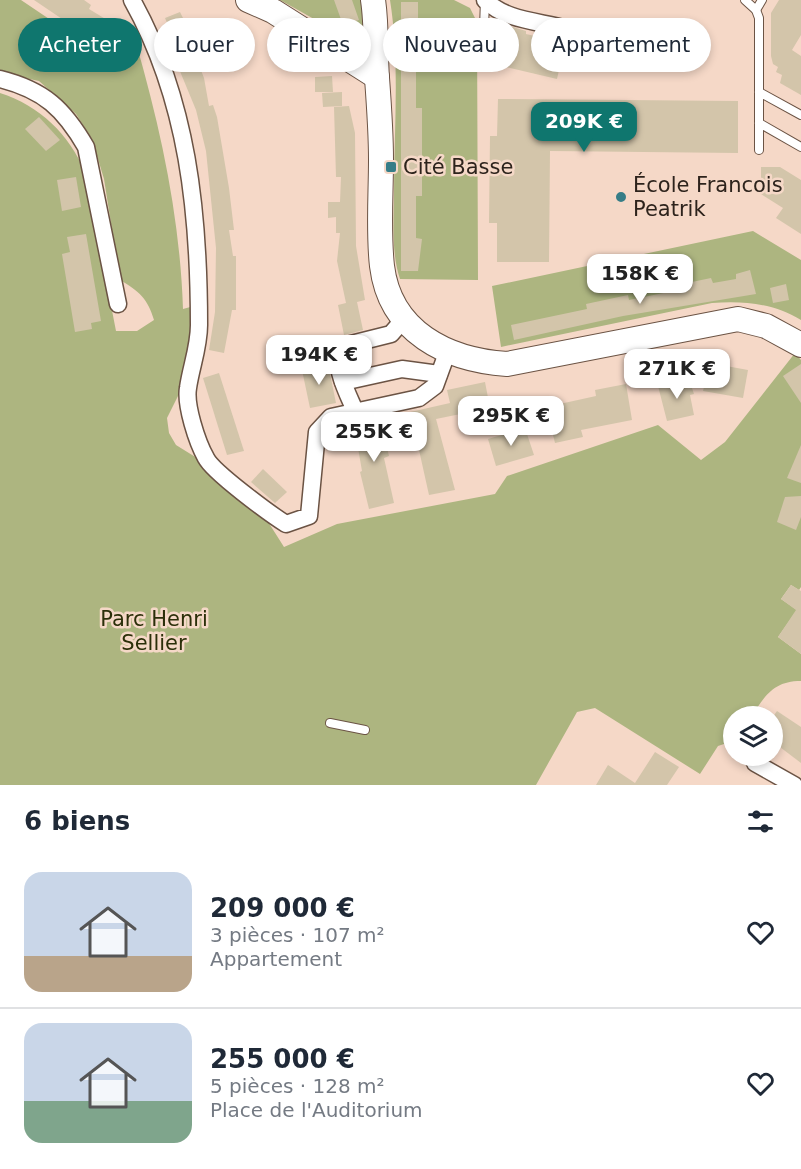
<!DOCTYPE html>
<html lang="fr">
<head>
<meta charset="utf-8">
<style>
  :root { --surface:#fff; --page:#f2f2f3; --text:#1f2937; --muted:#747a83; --line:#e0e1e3; --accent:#0f766e }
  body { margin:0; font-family:"DejaVu Sans",sans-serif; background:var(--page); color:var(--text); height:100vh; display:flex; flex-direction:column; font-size:22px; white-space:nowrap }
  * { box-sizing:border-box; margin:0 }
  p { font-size:20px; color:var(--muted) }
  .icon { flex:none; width:33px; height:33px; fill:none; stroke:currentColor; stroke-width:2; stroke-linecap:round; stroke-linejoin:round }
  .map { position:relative; height:785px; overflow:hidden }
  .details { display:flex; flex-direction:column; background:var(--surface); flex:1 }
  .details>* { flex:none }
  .banner { position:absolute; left:18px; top:18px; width:765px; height:54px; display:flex; gap:12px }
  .fabs { position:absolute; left:723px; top:706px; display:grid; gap:12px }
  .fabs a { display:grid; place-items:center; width:60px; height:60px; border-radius:50%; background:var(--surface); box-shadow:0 3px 9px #0003; font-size:30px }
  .price { position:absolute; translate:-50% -51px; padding:0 14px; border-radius:12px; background:#fff; color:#222; font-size:20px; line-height:39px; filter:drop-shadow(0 2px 3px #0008) }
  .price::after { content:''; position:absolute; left:50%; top:36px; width:18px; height:14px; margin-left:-9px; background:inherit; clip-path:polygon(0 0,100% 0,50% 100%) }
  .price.active { background:var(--accent); color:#fff }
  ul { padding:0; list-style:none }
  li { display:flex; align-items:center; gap:18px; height:150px; padding:0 24px }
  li+li { border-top:2px solid var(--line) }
  li span { display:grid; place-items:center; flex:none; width:168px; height:120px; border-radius:18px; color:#555 }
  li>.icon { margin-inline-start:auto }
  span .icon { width:72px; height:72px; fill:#fffc; stroke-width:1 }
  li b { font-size:26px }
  h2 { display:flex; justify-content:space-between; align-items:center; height:72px; padding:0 24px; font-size:26px }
  .pill { padding:0 21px; border-radius:27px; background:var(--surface); box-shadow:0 3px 9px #0003; font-size:21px; line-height:54px }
  .pill.active { background:var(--accent); color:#fff }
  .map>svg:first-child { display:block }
  .green { fill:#adb580 }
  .building { fill:#d3c5aa }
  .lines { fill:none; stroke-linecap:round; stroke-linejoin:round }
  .lane-casing { stroke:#6b5344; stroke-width:10 }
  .street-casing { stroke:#6b5344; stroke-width:19 }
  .secondary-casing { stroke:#6b5344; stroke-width:26 }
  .lane { stroke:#fff; stroke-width:8 }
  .street { stroke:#fff; stroke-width:16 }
  .secondary { stroke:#fff; stroke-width:24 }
  .poi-dot { fill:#367d87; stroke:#f5d8c7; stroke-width:2 }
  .labels { text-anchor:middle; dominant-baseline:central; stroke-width:5; stroke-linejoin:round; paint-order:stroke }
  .poi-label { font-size:21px; fill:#2d231c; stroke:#f5d8c7; text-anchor:start }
  .park-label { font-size:21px; fill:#2b2f09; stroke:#f5d8c7 }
</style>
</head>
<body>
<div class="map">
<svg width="801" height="785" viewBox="0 0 801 785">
  <rect width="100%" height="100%" fill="#f5d8c7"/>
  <g class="green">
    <path d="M 0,0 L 21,0 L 107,58 L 136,43 C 161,130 180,218 183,309 L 194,306 L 190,343 L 179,394 L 167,418 L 169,433 L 176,445 L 205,463 L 265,517 L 284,547 L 337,524 L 495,494 L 507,476 L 658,425 L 701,460 L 725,442 L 795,353 L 801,360 L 801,587 L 799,590 L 791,585 L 781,599 L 797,610 L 778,637 L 801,654 L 801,681 C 773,681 765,696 751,717 L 734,717 L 733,741 L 718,746 L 700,774 L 595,708 L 577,712 L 536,785 L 0,785 L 0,93 C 40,106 69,134 85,172 L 116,331 L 137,331 L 154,320 C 148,299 139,291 120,280 L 104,179 L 92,139 L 76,114 L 39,81 L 0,73 Z"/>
    <polygon points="280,0 362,0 363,30 357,38 348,38"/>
    <path d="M 390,0 L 454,0 L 470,8 L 477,22 L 478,280 L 400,279 C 391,253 394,220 394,193 C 394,129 400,63 390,0 Z"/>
    <path d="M 753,231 L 801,260 L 801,320 C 773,303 744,301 712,303 L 501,347 L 492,286 Z"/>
  </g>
  <g class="building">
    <polygon points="34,0 84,0 91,5 89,9 112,23 114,21 124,28 108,50"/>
    <polygon points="334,0 352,0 359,20 343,25"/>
    <polygon points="779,0 801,0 801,35 792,50 801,56 801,95 780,83 782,75 776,72 778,67 773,64 771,56 771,13"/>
    <polygon points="401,2 418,2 418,48 422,48 422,66 416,66 416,108 422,108 422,196 416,196 416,238 422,239 418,271 401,271"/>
    <polygon points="180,12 187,26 184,27 204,78 209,106 213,105 217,117 229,188 234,230 229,230 233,256 236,256 236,310 232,310 224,353 209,350 215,312 216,248 206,151 196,110 165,35 171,32 165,18"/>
    <polygon points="503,24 526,31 526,34 565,43 557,79 493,64"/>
    <polygon points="332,76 333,92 315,92 315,77"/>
    <polygon points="342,92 342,106 323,107 322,93"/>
    <polygon points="498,99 738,101 738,153 550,151 549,262 497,262 497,223 489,223 490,136 497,136"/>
    <polygon points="349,106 355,133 356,246 365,300 357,302 363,330 344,335 338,305 346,303 337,261 340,233 336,233 336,217 328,218 328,202 340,202 341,177 336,177 334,107"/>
    <polygon points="39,117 60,140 46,151 25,129"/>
    <polygon points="761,167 780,167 801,180 801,234 776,218 783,208 761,194"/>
    <polygon points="76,177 81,207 62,211 57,180"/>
    <polygon points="86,234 101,321 91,323 92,329 75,332 62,254 70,252 67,237"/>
    <polygon points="750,270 756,294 623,316 514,340 511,325 587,309 586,304 628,295 629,300 688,288 687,283 711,278 713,283 736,279 736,274"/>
    <polygon points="786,284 789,300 773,303 770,288"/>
    <polygon points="710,363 748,370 743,398 703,391"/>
    <polygon points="328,364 336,403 310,408 302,370"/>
    <polygon points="801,364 801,403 783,376"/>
    <polygon points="219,373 244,451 227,455 203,378"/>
    <polygon points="689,379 694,394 690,395 694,415 667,421 658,386"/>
    <polygon points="485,382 490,408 436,419 455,490 429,495 419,450 414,451 406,413 450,403 447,390"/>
    <polygon points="626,384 632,420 581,430 583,437 555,443 546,407 596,396 595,390"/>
    <polygon points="380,419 389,456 384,458 394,503 369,509 360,472 362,471 354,425"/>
    <polygon points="525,428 534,455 496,466 488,439"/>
    <polygon points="801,445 801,483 787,478"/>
    <polygon points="263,469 287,492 275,503 251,482"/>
    <polygon points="801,496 801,517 796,530 777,522 785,497"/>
    <polygon points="791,585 801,591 801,654 778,637 796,610 781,599"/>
    <polygon points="777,711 801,727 801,763 772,741 772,718"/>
    <polygon points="655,752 679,767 667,785 596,785 608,765 635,783"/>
  </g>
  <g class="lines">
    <g class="lane-casing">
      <g id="lane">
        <polyline points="745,0 756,10 759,18 759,150"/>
        <polyline points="756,10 762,0"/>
        <polyline points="484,28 485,0"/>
        <polyline points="759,92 801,115"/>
        <polyline points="759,123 801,147"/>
        <polyline points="330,723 365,730"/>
      </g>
    </g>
    <g class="street-casing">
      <g id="street">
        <path d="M 132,0 C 188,100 199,213 199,325 C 199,347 191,367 188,388 C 185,405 197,442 206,458 C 213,472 270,514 286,524 L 309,516 L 317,432 L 331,417 L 419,398 L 435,386 L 447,353"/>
        <path d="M 485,0 C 506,21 539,21 567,29"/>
        <path d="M 0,79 C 44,90 64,109 86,147 L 118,304"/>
        <polyline points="343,382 402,369 439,374"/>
        <path d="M 356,413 C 349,396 330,363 343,346 L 391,334 L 404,319"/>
        <polyline points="755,763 794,785"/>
      </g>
    </g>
    <g class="secondary-casing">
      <g id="secondary">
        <polyline points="248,0 273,11 377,77"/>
        <path d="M 373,0 C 377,26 375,52 377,78 C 379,105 381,132 381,160 C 381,195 378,231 382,266 C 390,332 447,360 507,364 L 738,319 L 766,326 L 801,345"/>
      </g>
    </g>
    <use href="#lane" class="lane"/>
    <use href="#street" class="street"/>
    <use href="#secondary" class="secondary"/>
  </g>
  <g class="poi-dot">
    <rect x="385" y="161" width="12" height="12" rx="3"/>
    <circle cx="621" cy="197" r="6"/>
  </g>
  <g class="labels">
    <g class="poi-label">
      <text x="403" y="167">Cité Basse</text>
      <text x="633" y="185">École Francois<tspan x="633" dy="24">Peatrik</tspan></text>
    </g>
    <g class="park-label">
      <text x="154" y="619">Parc Henri<tspan x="154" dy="24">Sellier</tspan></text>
    </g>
  </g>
</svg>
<div class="fabs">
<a><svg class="icon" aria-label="layers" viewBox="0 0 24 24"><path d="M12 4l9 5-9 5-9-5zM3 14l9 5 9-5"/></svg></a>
</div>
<b class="price active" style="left:584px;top:153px">209K €</b>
<b class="price" style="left:640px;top:305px">158K €</b>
<b class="price" style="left:319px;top:386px">194K €</b>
<b class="price" style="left:677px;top:400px">271K €</b>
<b class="price" style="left:511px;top:447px">295K €</b>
<b class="price" style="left:374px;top:463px">255K €</b>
<div class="banner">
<a class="pill active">Acheter</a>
<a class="pill">Louer</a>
<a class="pill">Filtres</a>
<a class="pill">Nouveau</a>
<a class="pill">Appartement</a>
</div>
</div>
<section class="details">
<h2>6 biens<svg class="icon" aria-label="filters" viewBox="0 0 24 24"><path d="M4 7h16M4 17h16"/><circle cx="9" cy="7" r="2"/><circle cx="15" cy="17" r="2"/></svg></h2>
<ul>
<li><span style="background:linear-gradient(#c9d6e8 70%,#b9a48a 0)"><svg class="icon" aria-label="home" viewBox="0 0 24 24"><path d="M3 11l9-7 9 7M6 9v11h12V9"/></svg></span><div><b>209 000 €</b><p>3 pièces · 107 m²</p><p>Appartement</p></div><svg class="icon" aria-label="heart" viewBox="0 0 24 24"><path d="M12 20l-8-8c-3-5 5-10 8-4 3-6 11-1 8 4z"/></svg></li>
<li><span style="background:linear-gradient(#c9d6e8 65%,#7fa58c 0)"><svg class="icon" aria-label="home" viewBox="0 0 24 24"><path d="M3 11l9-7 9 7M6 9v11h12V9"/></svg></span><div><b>255 000 €</b><p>5 pièces · 128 m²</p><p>Place de l'Auditorium</p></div><svg class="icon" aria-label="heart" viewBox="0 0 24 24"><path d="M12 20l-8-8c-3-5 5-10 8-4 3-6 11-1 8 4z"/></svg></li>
</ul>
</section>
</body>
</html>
